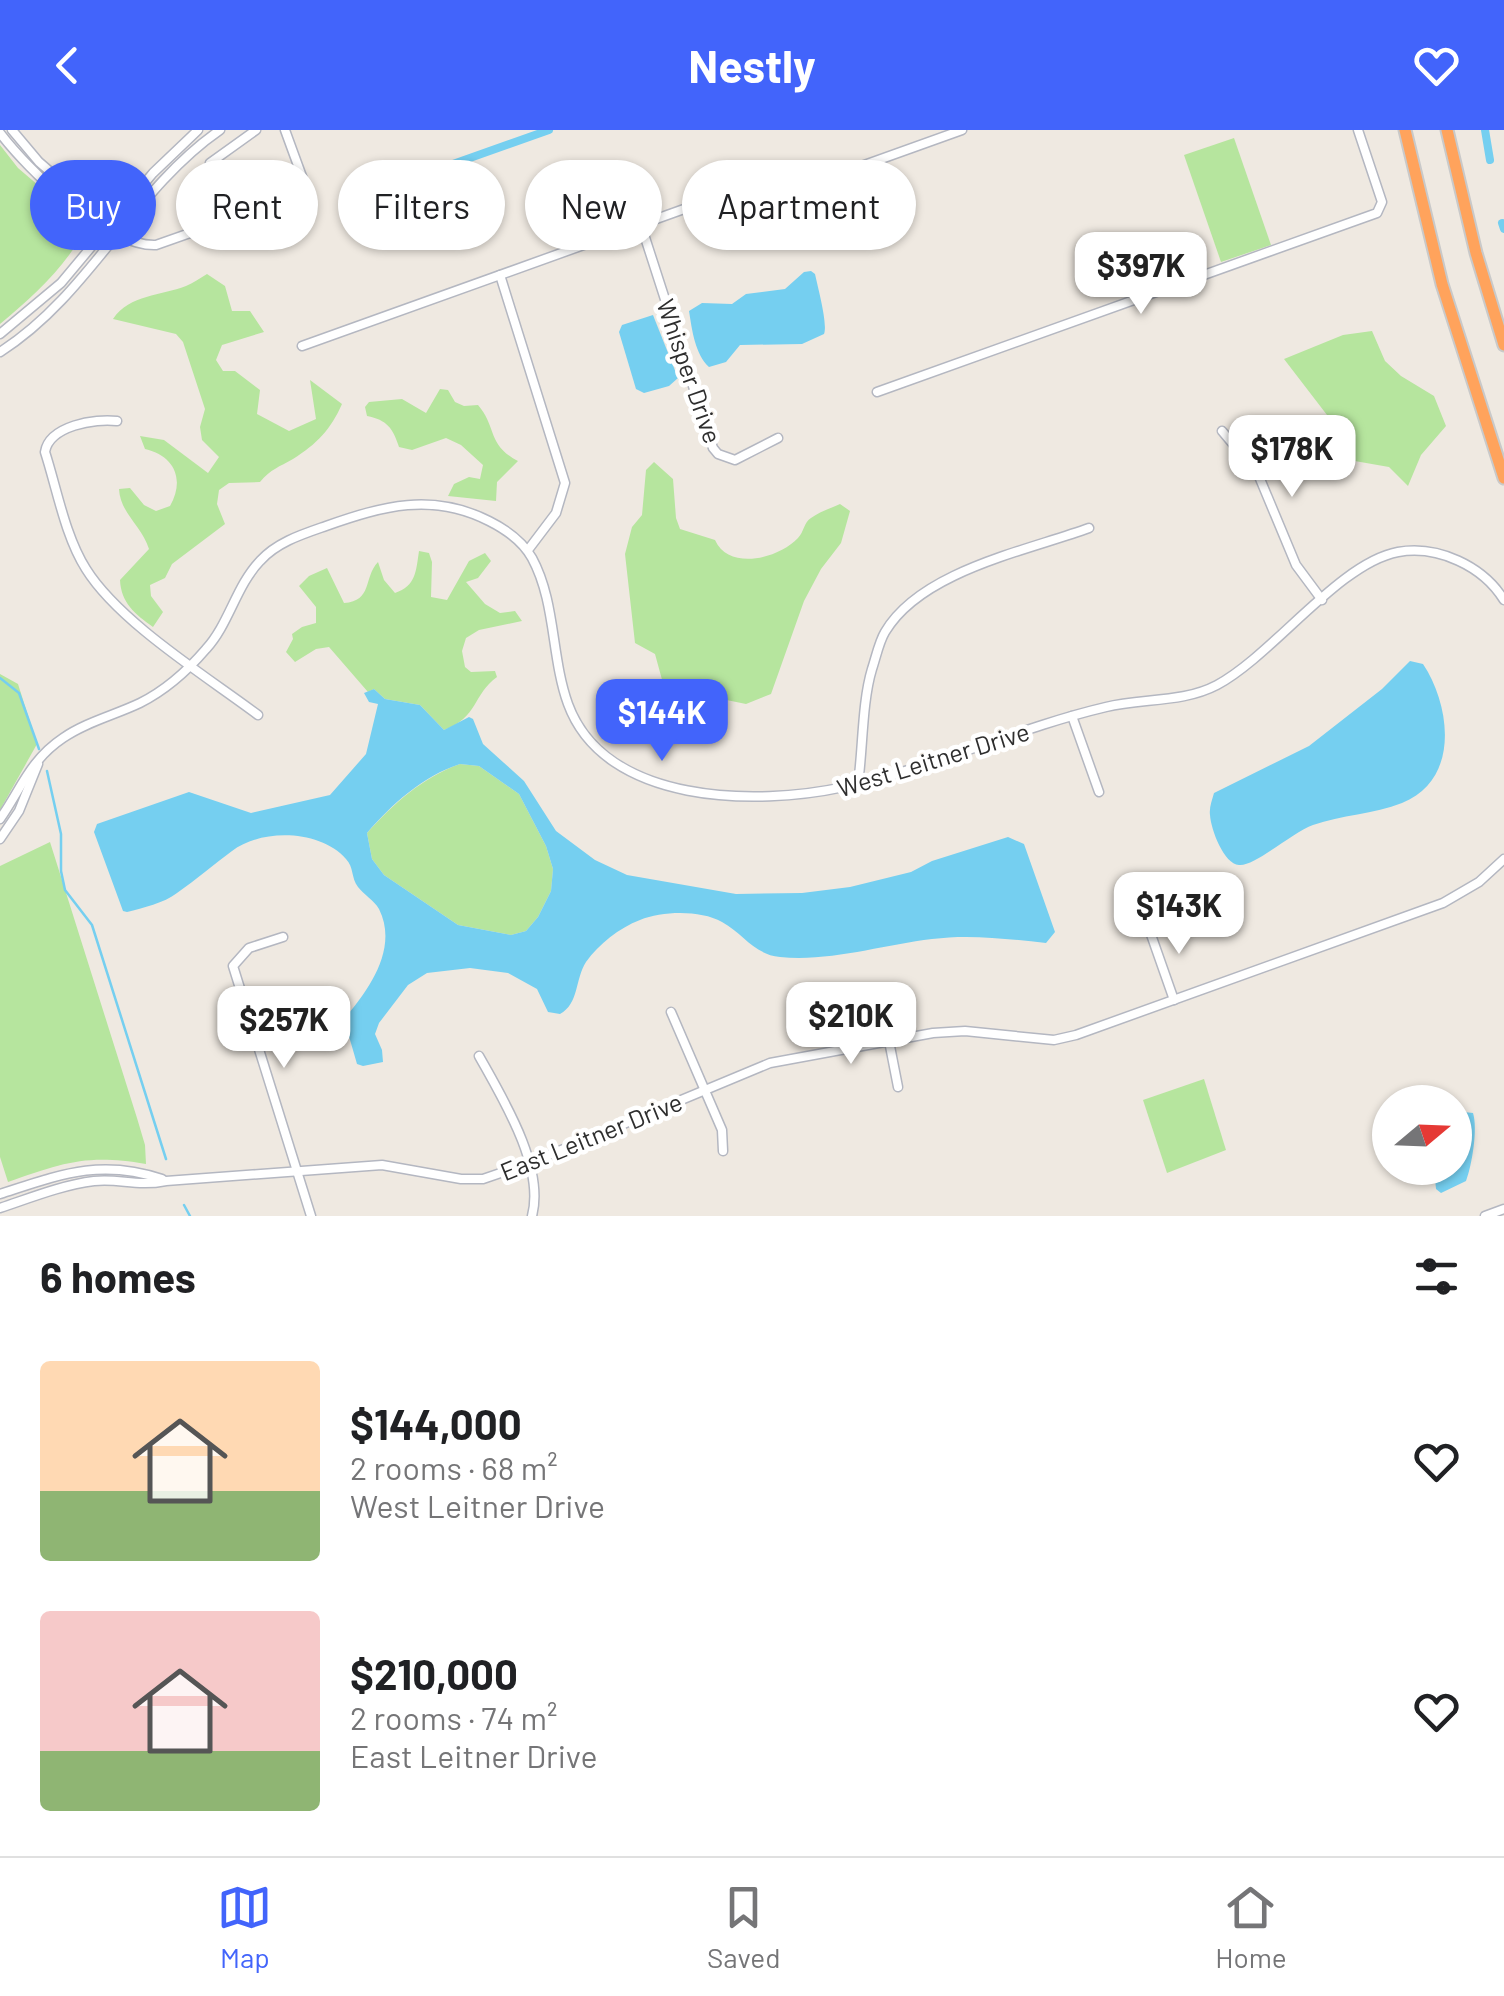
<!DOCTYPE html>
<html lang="en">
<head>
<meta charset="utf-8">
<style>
  :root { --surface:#fff; --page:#f6f6f6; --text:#202124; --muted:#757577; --line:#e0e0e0; --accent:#4264fb }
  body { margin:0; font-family:Barlow,sans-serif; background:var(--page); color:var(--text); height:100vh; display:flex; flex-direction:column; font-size:38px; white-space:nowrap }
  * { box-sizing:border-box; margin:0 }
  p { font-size:32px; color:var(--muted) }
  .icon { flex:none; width:55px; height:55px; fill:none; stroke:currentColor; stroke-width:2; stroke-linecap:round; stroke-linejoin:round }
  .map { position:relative; height:1086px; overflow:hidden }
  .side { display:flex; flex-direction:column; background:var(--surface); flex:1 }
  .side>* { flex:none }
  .banner { position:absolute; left:30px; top:30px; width:1000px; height:90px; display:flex; gap:20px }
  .needle { width:65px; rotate:71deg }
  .tools { position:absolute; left:1372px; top:955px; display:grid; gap:20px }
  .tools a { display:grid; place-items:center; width:100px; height:100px; border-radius:50%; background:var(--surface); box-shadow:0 2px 8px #0004; font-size:50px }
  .price { position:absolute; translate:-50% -85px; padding:0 22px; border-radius:20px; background:#fff; color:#222; font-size:32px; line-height:65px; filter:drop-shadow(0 2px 5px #0008) }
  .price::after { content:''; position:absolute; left:50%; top:60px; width:30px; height:22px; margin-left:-15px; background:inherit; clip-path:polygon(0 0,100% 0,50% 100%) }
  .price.on { background:var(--accent); color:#fff }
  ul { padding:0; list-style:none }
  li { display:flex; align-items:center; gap:30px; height:250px; padding:0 40px }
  li span { display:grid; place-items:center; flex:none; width:280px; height:200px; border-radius:10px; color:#555 }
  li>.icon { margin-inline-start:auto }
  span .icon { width:120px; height:120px; fill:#fffc; stroke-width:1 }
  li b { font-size:42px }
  h2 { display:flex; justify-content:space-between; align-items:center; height:120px; padding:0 40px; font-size:42px }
  .chip { padding:0 35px; border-radius:45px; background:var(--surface); box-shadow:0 2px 8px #0004; font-size:35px; line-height:90px }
  .chip.on { background:var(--accent); color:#fff }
  header { display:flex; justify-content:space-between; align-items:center; height:130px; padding:0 40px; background:var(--accent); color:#fff; font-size:45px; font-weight:700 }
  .dock { display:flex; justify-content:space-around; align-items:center; height:140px; border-top:2px solid var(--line); background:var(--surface); font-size:28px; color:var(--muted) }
  .dock a { display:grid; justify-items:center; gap:5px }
  .dock .on { color:var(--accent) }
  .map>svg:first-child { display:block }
  .green { fill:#b6e59e }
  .water { fill:#75cff0; fill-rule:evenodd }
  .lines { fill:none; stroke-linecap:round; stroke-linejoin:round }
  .stream { stroke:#75cff0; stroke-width:2.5 }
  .canal { stroke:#75cff0; stroke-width:8 }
  .minor-casing { stroke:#b4b7c1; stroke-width:11 }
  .highway-casing { stroke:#c9c9c9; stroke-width:15 }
  .minor { stroke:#fff; stroke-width:8 }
  .highway { stroke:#ffa35c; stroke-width:11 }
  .labels { text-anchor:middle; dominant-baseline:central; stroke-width:9; stroke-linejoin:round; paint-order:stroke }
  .street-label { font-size:25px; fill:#2e2e2e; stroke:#fff }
</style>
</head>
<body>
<header><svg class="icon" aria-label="back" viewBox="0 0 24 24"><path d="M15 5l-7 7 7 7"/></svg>Nestly<svg class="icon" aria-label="heart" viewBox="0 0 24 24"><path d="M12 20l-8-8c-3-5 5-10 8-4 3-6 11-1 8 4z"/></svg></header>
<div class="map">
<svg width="1504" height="1086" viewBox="0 0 1504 1086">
  <rect width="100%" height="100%" fill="#efe9e1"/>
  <g class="green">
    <polygon points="1234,8 1271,115 1221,132 1184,25"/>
    <path d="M 0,15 L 18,38 L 87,97 C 66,136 34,166 0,194 Z"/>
    <path d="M 207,144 L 225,156 L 232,181 L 250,181 L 264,202 L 222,215 L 216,230 L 223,241 L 235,241 L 260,260 L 257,284 L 289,301 L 316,289 L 310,250 L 342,274 C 331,299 317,314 293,329 C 279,337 271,339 260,352 L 229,353 L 219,360 L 217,374 L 225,394 L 172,434 L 165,448 L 150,455 L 151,466 L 163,482 L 153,497 C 135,484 121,473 120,450 L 149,419 C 142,396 120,383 119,359 L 130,358 L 144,375 L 156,381 L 170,376 C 185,350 175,326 145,319 L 140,306 L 164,310 L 208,343 L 219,327 L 202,310 L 200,297 L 205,279 L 183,212 L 176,204 L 113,189 C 130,164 161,166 186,156 C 193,153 200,148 207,144 Z"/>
    <polygon points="1372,201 1385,231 1401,246 1434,266 1446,296 1421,325 1408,356 1389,337 1349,330 1337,298 1284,229 1343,205"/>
    <path d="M 440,259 L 448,260 L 455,272 L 464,276 L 478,275 C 497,297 487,315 518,331 L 497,352 L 496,371 L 448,366 L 454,354 L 469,347 L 480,349 L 483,335 L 461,315 L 446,308 L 412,320 L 399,317 C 393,298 387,290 367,286 L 365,277 L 369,272 L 402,269 L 426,283 Z"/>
    <path d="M 654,332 L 673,349 L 676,388 L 680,399 L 715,410 C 729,441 778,429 798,408 C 804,402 804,392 811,388 C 819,382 831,378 840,374 L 850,381 L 841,413 L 821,439 L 804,471 L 771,564 L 746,574 L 702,565 L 679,574 L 664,557 L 655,524 L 635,513 L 625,424 L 632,397 L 642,385 L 646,340 Z"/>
    <path d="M 419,421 L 429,423 L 432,432 L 431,467 L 447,470 L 469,431 L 485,423 L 491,431 L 478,448 L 466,452 L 485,474 L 500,483 L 515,481 L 522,491 L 479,500 L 466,508 L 462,521 L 465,537 L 471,542 L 495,541 L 497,547 C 473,564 478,588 444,600 L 420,575 L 385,569 L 374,559 L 368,562 L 329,517 L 316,519 L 295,532 L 286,522 L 293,509 L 292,504 L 302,497 L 316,493 L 316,477 L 299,456 L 309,446 L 327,438 L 344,473 C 373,471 363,448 378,432 L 384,450 L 395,463 C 416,456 416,441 419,421 Z"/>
    <polygon points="0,544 18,554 37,614 0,680"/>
    <path d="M 460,634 L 479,636 L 519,664 L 546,716 L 553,739 L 551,761 L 538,787 L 526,801 L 511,805 L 458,795 L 384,745 L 372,729 L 367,703 C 393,674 423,647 460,634 Z"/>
    <path d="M 50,712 L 137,988 L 145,1015 L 146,1034 C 86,1024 63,1033 8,1052 L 0,1027 L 0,736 Z"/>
    <polygon points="1204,949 1226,1020 1167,1043 1143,970"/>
  </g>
  <g class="water">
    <path d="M 811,141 L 815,144 C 818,158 828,194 824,204 L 802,214 L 740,215 L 726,232 L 709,237 C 695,224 692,200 689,181 L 702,173 L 732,174 L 746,164 L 785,159 L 804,142 Z"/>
    <polygon points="653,185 678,248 669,256 644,263 636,259 619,202 622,195"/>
    <path d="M 1410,531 L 1423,534 C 1451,576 1460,650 1402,673 C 1374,684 1341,685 1313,695 C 1293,702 1254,737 1239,735 C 1224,734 1211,700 1210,685 C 1209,678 1212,670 1214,663 L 1309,616 L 1382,559 Z"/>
    <path d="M 374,559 L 385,569 L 420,575 L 444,600 L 469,587 L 473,589 L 483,614 L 524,651 L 556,701 L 595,730 L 627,745 L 736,764 L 802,763 L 850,757 L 911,742 L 932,731 L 1008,707 L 1024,714 L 1055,802 L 1046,813 C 1008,809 970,804 932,809 C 882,815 830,832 780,827 C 753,824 744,804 722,792 C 700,780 663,781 640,790 C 619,798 599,814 586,832 C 575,849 579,874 560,884 L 548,882 L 537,859 L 508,843 L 470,838 L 427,843 L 408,855 L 379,893 L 375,904 L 382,920 L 383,932 L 363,936 L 357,934 L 344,889 C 368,861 399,819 379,779 C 374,770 364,765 358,757 C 351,748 354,737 346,729 C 321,700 262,698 232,721 C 214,734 196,750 177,763 C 164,773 143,778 127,782 L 123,781 L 94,702 L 97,694 L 189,662 L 251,683 L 330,665 L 366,624 L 378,574 L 369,572 L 364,563 ZM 460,634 L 479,636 L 519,664 L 546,716 L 553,739 L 551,761 L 538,787 L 526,801 L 511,805 L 458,795 L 384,745 L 372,729 L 367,703 C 392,674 423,646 460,634 Z"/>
    <path d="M 1464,982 L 1473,983 C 1478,999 1472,1035 1466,1051 L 1441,1063 L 1436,1059 L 1434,1038 L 1455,1038 L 1455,989 Z"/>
  </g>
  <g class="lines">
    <g class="stream">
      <polyline points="0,548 19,563 39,619"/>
      <polyline points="47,641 61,704 61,741 65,760 92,795 166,1029"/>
      <polyline points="184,1075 190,1086"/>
    </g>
    <g class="canal">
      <polyline points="1485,0 1490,30"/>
      <polyline points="360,67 549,0"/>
      <polyline points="1502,93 1504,99"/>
    </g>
    <g class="minor-casing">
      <g id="minor">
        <polyline points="12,0 39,32 114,97"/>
        <path d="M 0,3 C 28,40 107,117 156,115 L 298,65 L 304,60 L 304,52 L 285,0"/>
        <polyline points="210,33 256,0"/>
        <polyline points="828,48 962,0"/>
        <polyline points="641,95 713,318 718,324 735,330 778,308"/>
        <polyline points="500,145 565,353 556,383 528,420"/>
        <polyline points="0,204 61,153 153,43 198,0"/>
        <polyline points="302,216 698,74 708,73 714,81 710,89 701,91 693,78"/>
        <path d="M 0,222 C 90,165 133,60 220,0"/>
        <polyline points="877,262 1377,83 1382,72 1358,0"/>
        <path d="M 117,291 C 95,288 49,296 45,322 C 57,359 65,406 86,439 C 119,492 206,546 258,585"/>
        <polyline points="1222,301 1258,344 1296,435 1322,470"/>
        <polyline points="1072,586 1099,662"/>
        <path d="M 858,654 C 863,618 862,572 872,539 C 876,527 879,512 885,502 C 921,441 1026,421 1089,398"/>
        <path d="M 0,689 C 21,659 30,630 63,608 C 86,592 115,585 140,573 C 164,561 188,540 206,519 C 229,494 236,456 260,431 C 277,412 303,404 326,396 C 383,376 432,362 489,391 C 505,399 523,412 532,428 C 556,472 551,527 568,574 C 605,675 757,676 844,657 C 933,638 1017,598 1106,577 C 1142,568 1183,573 1217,555 C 1273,525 1339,433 1398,422 C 1438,415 1483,436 1504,470"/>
        <polyline points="0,709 19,681 38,634"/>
        <polyline points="1148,796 1174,870"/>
        <polyline points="283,807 249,818 233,836 311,1086"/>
        <polyline points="671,882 722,1000 723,1021"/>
        <polyline points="889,911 898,957"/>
        <path d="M 479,926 C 503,969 545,1037 532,1086"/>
        <path d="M 0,1064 C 59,1045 100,1028 162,1049"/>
        <path d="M 0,1078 C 30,1068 62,1055 94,1051 C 120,1048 136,1057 166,1051 L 382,1035 L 461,1049 L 483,1049 L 530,1033 L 770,933 L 933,903 L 965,901 L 1054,910 L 1076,905 L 1443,773 L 1479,752 L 1504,729"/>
        <polyline points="1485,1086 1504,1079"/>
      </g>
    </g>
    <g class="highway-casing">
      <g id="highway">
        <polyline points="1405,0 1442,154 1504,348"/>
        <polyline points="1447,0 1476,123 1504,215"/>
      </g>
    </g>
    <use href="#minor" class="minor"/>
    <use href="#highway" class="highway"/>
  </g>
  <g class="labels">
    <g class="street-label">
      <text transform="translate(690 241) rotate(71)">Whisper Drive</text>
      <text transform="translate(933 629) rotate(-17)">West Leitner Drive</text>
      <text transform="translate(591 1006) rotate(-22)">East Leitner Drive</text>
    </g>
  </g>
</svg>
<div class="tools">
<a><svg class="needle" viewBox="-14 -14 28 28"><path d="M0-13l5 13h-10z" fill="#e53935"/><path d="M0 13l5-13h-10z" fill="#757577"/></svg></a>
</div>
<b class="price" style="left:1141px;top:187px">$397K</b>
<b class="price" style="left:1292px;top:370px">$178K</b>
<b class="price on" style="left:662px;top:634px">$144K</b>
<b class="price" style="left:1179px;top:827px">$143K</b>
<b class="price" style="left:851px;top:937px">$210K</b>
<b class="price" style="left:284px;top:941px">$257K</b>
<div class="banner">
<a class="chip on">Buy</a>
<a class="chip">Rent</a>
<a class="chip">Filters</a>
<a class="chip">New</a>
<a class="chip">Apartment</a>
</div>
</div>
<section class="side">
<h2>6 homes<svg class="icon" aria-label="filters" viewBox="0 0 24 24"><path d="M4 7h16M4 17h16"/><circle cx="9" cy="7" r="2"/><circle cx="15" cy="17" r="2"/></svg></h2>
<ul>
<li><span style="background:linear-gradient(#ffd9b3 65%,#8fb573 0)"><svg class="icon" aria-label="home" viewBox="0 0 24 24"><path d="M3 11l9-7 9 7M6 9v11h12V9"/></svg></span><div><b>$144,000</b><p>2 rooms · 68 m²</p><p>West Leitner Drive</p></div><svg class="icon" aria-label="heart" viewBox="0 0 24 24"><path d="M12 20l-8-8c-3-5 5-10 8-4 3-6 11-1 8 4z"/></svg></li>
<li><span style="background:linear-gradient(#f6c9c9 70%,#8fb573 0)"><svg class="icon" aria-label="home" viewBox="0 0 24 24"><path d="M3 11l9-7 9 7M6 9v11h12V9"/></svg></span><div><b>$210,000</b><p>2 rooms · 74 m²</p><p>East Leitner Drive</p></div><svg class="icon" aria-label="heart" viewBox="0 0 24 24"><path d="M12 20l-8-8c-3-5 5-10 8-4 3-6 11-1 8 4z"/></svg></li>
</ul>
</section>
<nav class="dock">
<a class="on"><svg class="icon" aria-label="map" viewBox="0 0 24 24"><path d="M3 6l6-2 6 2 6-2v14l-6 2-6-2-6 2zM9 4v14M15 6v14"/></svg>Map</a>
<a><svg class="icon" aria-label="saved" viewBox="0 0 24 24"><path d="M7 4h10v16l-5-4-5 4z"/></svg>Saved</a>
<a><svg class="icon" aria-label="home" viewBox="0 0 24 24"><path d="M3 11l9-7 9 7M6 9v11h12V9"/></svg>Home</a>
</nav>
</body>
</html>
